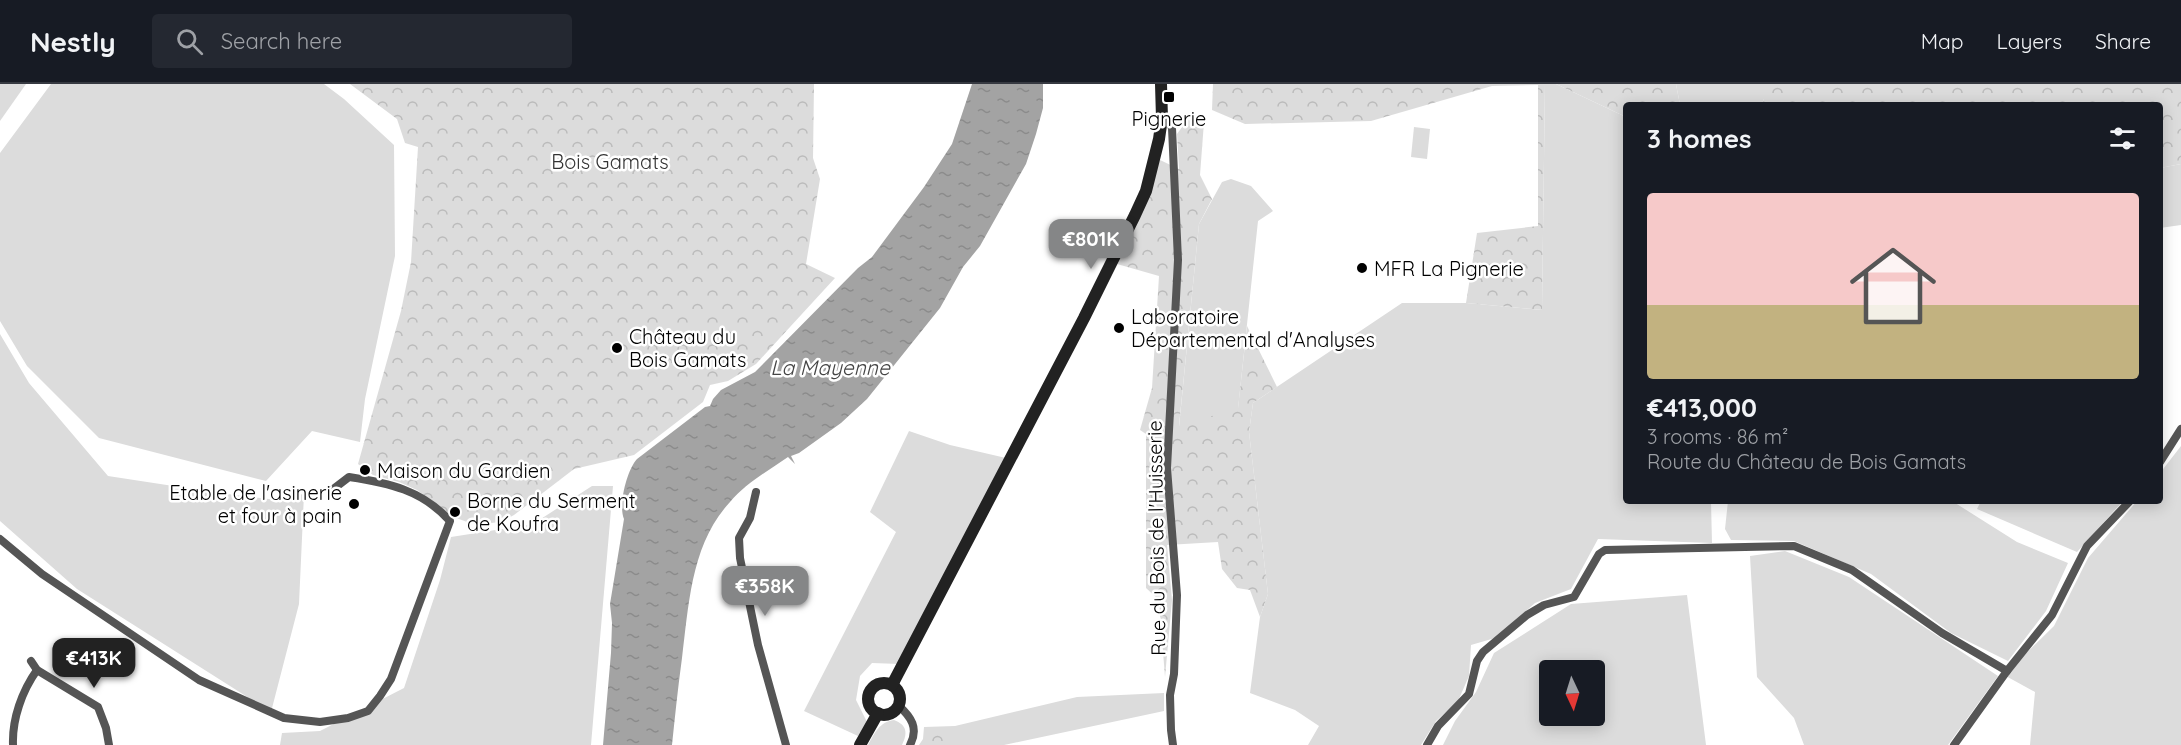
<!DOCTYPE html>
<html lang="en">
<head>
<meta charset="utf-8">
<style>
  :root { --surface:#171b24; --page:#242831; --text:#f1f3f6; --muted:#9ea1a6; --line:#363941; --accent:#858687 }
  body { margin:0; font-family:Quicksand,sans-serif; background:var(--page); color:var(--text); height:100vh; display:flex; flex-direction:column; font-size:22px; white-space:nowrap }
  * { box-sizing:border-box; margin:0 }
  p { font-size:20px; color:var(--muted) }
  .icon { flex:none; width:33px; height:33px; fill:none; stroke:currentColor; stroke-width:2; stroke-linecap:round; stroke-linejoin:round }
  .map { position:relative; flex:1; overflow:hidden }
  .drawer { position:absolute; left:1623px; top:18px; width:540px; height:402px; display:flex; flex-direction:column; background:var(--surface); border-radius:6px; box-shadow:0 3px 15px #0003 }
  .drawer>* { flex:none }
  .needle { width:39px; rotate:176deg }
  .controls { position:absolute; left:1539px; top:576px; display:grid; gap:12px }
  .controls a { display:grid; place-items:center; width:66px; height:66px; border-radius:6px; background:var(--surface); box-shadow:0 3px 15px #0003; font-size:30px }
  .price { position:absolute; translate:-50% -51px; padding:0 14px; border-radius:12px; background:var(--accent); color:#fff; font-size:20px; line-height:39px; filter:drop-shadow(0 2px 3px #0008) }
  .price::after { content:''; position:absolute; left:50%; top:36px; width:18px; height:14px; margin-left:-9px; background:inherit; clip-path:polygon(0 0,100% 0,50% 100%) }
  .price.selected { background:#222; color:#fff }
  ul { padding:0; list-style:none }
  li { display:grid; align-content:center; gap:12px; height:318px; padding:0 24px }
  li span { display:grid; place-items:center; height:186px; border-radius:6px; color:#555 }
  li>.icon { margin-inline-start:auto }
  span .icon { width:108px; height:108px; fill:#fffc; stroke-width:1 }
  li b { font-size:26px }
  h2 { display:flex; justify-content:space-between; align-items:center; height:72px; padding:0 24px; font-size:26px }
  header { display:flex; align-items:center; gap:36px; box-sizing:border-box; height:84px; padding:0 30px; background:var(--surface); border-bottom:2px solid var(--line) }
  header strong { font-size:28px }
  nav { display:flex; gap:33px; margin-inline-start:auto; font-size:21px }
  .search { width:420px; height:54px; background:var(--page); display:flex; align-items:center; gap:15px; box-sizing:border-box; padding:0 21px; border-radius:6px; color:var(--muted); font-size:22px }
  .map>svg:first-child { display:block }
  .green { fill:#dcdcdc; fill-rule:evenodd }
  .forest { fill:url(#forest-crowns) }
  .water { fill:url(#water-ripples) }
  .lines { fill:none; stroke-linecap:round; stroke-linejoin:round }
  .street { stroke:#555; stroke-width:8 }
  .secondary { stroke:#222; stroke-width:12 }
  .poi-dot { fill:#000; stroke:#fff; stroke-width:2 }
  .labels { text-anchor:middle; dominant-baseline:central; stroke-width:5; stroke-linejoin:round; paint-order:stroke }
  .poi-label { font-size:20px; fill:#000; stroke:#fff; text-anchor:start }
  .park-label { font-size:20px; fill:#333; stroke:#fff }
  .street-label { font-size:20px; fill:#000; stroke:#fff }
  .water-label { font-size:21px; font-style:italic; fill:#444; stroke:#fff }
</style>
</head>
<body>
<header>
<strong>Nestly</strong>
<div class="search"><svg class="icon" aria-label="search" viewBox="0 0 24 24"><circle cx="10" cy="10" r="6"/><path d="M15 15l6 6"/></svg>Search here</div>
<nav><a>Map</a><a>Layers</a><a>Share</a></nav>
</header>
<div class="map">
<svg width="2181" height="661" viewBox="0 0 2181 661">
  <defs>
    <pattern id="forest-crowns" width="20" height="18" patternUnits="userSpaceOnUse" patternTransform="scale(1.5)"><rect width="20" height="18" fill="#dcdcdc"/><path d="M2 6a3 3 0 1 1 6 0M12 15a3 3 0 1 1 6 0" fill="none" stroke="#bbb"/></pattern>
    <pattern id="water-ripples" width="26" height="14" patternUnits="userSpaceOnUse" patternTransform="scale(1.5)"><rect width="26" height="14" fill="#a3a3a3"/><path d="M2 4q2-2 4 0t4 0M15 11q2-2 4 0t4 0" fill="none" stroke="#8b8b8b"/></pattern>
  </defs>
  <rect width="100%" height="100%" fill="#fff"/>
  <g class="green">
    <polygon points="0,0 26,0 0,37"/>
    <polygon points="51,0 324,0 344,15 394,61 395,172 365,315 360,358 312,347 266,397 99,354 27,282 0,237 0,69"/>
    <polygon points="1545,0 1556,0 1626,33 1626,417 1711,417 1712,459 1598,455 1571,505 1535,519 1495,554 1471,561 1469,592 1458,617 1436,637 1421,661 1308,661 1319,642 1295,626 1250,609 1260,533 1268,510 1249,348 1253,319 1402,219 1466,219 1542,226"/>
    <polygon points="1676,0 1764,0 1764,15 1761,21 1680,21"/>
    <polygon points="1414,43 1430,45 1427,75 1411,73"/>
    <polygon points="2181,80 2181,141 2160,144 2160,84"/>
    <polygon points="1231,95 1251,102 1273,127 1258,137 1238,325 1179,343 1199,140 1222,98"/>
    <polygon points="0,250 29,299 108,392 219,409 269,415 304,410 299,520 271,628 77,505 0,437"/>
    <polygon points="909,347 950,361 1006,374 900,580 872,579 860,592 856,616 867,638 858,652 804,627 896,448 870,428"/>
    <polygon points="2181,362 2181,661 2030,661 2035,608 2004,591 2054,542 2088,474 2137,417 2160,417 2160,389"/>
    <polygon points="592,402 613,402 591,661 280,661 282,649 320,647 404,604 440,496 451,453 533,440"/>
    <polygon points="1728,417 1952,417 2017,458 2068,479 2046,527 2008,577 1951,549 1871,490 1794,457 1731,456 1725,445"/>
    <polygon points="1981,417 2123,417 2077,468 1977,425"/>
    <polygon points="1785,467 1849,493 1998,592 1948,661 1804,661 1794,634 1757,593 1750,472"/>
    <path d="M 1687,511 L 1706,661 L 1443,661 L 1455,637 L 1476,608 L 1494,569 L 1571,520 ZM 1550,586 L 1594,586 L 1594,632 L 1550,632 Z"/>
    <polygon points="1164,609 1164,627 1004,661 919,661 923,655 924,643 955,642 1077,613"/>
    <path d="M 894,636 C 907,641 908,649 902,661 L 868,661 C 875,649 879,638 894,636 Z"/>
  </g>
  <g class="forest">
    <polygon points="350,0 814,0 813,74 820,95 806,180 835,194 756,280 728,297 710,301 703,318 634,371 574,385 514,431 501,438 480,440 467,438 451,432 417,406 399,398 373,391 358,380 401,227 411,178 418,63 405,59 397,35"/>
    <polygon points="1213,0 1545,0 1542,226 1466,219 1477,149 1538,142 1538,1 1492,2 1371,37 1245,40 1212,26"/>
    <polygon points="1556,0 1676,0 1680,21 1626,21 1626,33"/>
    <polygon points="1764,0 2181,0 2181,80 2160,84 2160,21 1761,21 1764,15"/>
    <polygon points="1187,36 1204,38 1200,91 1212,115 1199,140 1179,342 1238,324 1247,242 1277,303 1253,319 1249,348 1268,510 1260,533 1250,506 1237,504 1222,485 1218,458 1167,461 1172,516 1165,593 1159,516 1146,504 1146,350 1140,346 1152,304 1159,192 1117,180 1160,76 1179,85 1177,50"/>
    <polygon points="947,644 950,661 923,661 926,648"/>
  </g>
  <path class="water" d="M 972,0 L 1043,0 L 1043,24 L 1036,50 L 1026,80 L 980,162 L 963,183 L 940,224 L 867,315 L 841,339 L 799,369 L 791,372 L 795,380 L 788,373 C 768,387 746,399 730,418 C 691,460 689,520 682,574 C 678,603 675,632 672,661 L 603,661 L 611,569 L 612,539 L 610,520 L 624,435 C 618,421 627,386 637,375 L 705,323 L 710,322 L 713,315 L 721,306 L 755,288 L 858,184 L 872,173 L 924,103 L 952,60 Z"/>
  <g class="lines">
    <g class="street">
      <polyline points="1162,34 1170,40 1172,44 1178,176 1167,384 1177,511 1174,590 1170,611 1171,646 1173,661"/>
      <polyline points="2160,378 2181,345"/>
      <polyline points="756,408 750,434 739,454 740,474 758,561 786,661"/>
      <path d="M 0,455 L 42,490 L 199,596 L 284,634 L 320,638 L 348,634 L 368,627 L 380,612 L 391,595 L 450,437 C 422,406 389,399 349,393 L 332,406"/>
      <polyline points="31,577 37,586 98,623 106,644 109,661"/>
      <path d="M 899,622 C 911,633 919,644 910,661"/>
      <path d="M 13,661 C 12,635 22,607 37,586"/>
      <polyline points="1427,661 1438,642 1469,610 1477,577 1483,568 1527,531 1544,521 1574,513 1599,470 1605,466 1794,462 1852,486 1942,549 2007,587"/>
      <polyline points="1954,661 2007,587 2052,531 2087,462 2130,417"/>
    </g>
    <g class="secondary">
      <circle cx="884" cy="615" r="16"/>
      <polyline points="892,601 1084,234 1135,131 1146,107 1159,55 1162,34 1161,0"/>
      <polyline points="860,661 878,629"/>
    </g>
  </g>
  <g class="poi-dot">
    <rect x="1163" y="7" width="12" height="12" rx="3"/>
    <circle cx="1362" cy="184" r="6"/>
    <circle cx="1119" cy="244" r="6"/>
    <circle cx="617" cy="264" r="6"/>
    <circle cx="365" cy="386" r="6"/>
    <circle cx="354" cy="420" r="6"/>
    <circle cx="455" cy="428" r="6"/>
  </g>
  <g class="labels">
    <g class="poi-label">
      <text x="1169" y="34" text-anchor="middle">Pignerie</text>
      <text x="1374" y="184">MFR La Pignerie</text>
      <text x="1131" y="232">Laboratoire<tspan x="1131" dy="23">Départemental d'Analyses</tspan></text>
      <text x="629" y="252">Château du<tspan x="629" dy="23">Bois Gamats</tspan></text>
      <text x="377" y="386">Maison du Gardien</text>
      <text x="342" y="408" text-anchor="end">Etable de l'asinerie<tspan x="342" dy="23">et four à pain</tspan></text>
      <text x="467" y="416">Borne du Serment<tspan x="467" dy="23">de Koufra</tspan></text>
    </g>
    <g class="park-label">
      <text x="610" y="77">Bois Gamats</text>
    </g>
    <g class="street-label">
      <text transform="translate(1156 454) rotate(-91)">Rue du Bois de l'Huisserie</text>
    </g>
    <g class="water-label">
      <text x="830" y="283">La Mayenne</text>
    </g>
  </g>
</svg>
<div class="controls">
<a><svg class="needle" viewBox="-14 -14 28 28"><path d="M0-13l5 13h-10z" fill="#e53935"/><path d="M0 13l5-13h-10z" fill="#9ea1a6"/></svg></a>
</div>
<b class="price" style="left:1091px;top:186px">€801K</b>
<b class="price" style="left:765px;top:533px">€358K</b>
<b class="price selected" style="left:94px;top:605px">€413K</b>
<section class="drawer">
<h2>3 homes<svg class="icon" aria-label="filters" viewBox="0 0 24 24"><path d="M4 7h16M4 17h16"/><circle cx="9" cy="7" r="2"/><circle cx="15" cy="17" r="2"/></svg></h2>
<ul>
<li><span style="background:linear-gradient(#f6c9c9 60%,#c2b280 0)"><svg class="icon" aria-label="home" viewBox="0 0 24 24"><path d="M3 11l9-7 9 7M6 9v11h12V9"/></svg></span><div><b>€413,000</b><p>3 rooms · 86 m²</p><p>Route du Château de Bois Gamats</p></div></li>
</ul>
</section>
</div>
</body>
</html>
